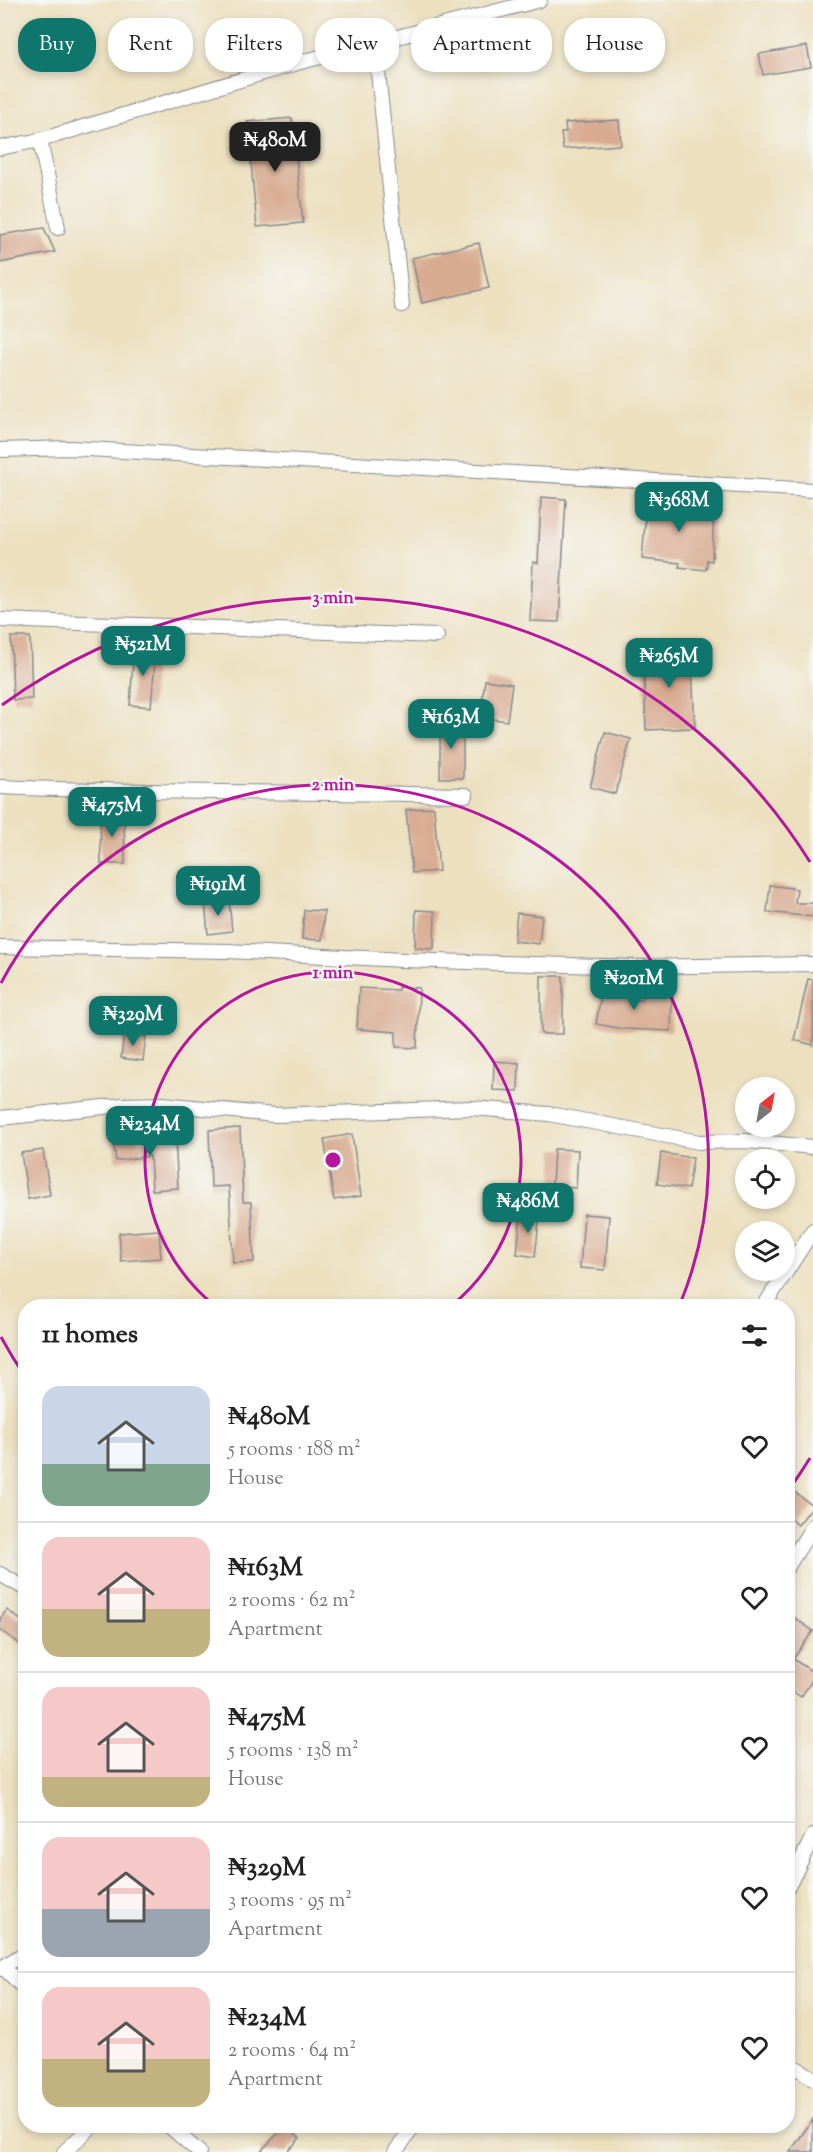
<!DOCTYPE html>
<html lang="en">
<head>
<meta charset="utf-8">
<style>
  :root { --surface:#fff; --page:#f6f6f6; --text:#222; --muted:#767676; --line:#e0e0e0; --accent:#0f766e }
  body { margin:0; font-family:"Sorts Mill Goudy",serif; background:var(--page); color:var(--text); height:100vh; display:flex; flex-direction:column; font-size:22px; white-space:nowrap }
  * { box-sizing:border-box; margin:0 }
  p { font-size:20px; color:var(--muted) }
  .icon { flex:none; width:33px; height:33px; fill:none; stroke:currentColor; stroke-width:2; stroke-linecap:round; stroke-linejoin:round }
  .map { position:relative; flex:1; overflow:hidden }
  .drawer { position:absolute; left:18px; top:1299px; width:777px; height:834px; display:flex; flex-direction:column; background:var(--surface); border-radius:24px; box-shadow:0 3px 9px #0003 }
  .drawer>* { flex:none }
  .guide { position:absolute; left:18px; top:18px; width:777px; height:54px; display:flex; gap:12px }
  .needle { width:39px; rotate:31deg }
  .buttons { position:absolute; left:735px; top:1077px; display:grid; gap:12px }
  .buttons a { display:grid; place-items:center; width:60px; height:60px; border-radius:50%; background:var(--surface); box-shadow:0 3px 9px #0003; font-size:30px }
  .price { position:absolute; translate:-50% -51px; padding:0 14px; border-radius:12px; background:var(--accent); color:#fff; font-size:20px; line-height:39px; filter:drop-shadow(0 2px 3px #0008) }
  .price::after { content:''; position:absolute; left:50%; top:36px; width:18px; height:14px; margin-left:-9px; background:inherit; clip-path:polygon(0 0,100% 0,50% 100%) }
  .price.selected { background:#222; color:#fff }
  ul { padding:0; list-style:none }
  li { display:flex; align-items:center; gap:18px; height:150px; padding:0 24px }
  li+li { border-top:2px solid var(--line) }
  li span { display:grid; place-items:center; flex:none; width:168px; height:120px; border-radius:18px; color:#555 }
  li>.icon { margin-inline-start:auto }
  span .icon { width:72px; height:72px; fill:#fffc; stroke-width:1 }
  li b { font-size:26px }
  h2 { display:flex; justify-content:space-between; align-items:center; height:72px; padding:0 24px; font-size:26px }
  .pill { padding:0 21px; border-radius:24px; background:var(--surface); box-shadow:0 3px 9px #0003; font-size:21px; line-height:54px }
  .pill.selected { background:var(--accent); color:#fff }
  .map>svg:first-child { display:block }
  .building { fill:#d8ab91 }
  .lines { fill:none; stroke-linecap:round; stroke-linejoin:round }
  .minor-casing { stroke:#84888e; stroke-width:16 }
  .minor { stroke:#fff; stroke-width:14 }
  .ring { fill:none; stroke:#b5179e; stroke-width:3 }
  .centre { fill:#b5179e; stroke:#f6f6f2; stroke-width:3 }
  .ring-label { font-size:18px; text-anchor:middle; font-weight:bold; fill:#b5179e; stroke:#f6f6f2; stroke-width:5; stroke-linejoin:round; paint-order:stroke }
</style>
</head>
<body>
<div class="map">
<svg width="813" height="2152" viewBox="0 0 813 2152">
  <rect width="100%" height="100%" fill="#f6f6f2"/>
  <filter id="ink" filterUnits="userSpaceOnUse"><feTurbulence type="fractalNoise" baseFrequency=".0167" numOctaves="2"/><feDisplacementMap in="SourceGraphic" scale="12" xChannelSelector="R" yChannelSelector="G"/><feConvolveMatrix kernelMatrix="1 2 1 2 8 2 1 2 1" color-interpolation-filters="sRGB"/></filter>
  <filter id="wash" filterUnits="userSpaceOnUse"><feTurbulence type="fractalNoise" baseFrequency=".008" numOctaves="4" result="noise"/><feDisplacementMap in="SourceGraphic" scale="24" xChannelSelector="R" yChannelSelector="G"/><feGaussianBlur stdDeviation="1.35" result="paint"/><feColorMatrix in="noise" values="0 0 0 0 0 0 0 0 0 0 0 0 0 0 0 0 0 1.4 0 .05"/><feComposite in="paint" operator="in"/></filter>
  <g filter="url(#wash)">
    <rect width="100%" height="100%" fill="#ece0bf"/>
    <g id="blocks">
      <g class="building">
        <polygon points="807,46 811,67 763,75 759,54"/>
        <polygon points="292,118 303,223 257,227 247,122"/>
        <polygon points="619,120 621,145 563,149 561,133 566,132 565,123"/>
        <polygon points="44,228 55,252 0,263 0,235"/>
        <polygon points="479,243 489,288 422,303 412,258"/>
        <polygon points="541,497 566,499 559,622 530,621 533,562 538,563"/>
        <polygon points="647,500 686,503 686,500 710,502 710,506 714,506 712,561 707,560 706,570 679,567 680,563 642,559"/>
        <polygon points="11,637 30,637 32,699 13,700"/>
        <polygon points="691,647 695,728 646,730 643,649"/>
        <polygon points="134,648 156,650 151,707 130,705"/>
        <polygon points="485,680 512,684 507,721 480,717"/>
        <polygon points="440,722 463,723 463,778 440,778"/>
        <polygon points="605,732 631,739 615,794 590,787"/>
        <polygon points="434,807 439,871 412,873 406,810"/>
        <polygon points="100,813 124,813 125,864 101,864"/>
        <polygon points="770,885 797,889 795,903 813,903 813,917 767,912"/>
        <polygon points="229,900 232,931 208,934 205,902"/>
        <polygon points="304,910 324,911 322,940 302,939"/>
        <polygon points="416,910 435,911 434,949 415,948"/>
        <polygon points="517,913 542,916 539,944 514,941"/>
        <rect x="541" y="976" width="22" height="58"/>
        <polygon points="808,979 813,980 813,1045 794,1040"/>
        <polygon points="603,983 642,1001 643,994 672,995 671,1031 623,1029 596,1024"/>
        <polygon points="398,987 419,988 417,1048 396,1047 396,1032 357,1029 359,988 398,990"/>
        <polygon points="124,1033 146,1036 143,1061 121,1058"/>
        <polygon points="494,1061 519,1063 518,1091 493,1090"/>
        <polygon points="240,1128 243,1202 251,1202 254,1262 233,1263 229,1186 211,1187 209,1130"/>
        <polygon points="137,1130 138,1142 175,1139 178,1188 152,1190 150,1156 116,1161 112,1134"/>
        <polygon points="352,1134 361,1196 334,1200 324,1139"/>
        <polygon points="554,1149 578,1150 576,1188 552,1186"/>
        <polygon points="43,1150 50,1195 28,1199 21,1153"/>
        <polygon points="661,1153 693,1158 688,1189 657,1184"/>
        <polygon points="521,1211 540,1213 535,1257 517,1254"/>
        <polygon points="584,1214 609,1216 605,1270 580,1268"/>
        <polygon points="159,1230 161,1258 121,1261 119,1233"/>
        <polygon points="788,1487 813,1506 798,1525 788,1517"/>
        <polygon points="7,1610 26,1624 26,1648 0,1630 0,1619"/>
        <polygon points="788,1613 813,1631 793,1659 813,1672 813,1679 801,1697 788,1688"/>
        <polygon points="813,2119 813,2152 790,2152"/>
        <polygon points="285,2126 300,2138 287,2152 260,2152"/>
      </g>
    </g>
  </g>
  <g filter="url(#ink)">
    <use href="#blocks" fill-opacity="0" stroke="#84888e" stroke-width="1.5"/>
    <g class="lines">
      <g class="minor-casing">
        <g id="minor">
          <polyline points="375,43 402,305"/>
          <polyline points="40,140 58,228"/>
          <polyline points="0,148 40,140 297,63 540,0"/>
          <polyline points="0,450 70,448 813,490"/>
          <polyline points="0,620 437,636"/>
          <path d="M 0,787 C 155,794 310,791 466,795"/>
          <polyline points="0,947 227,951 403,960 636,967 813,964"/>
          <polyline points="0,1118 122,1105 163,1104 274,1115 471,1108 549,1114 699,1142 746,1141 813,1147"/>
          <polyline points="764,1306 813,1230"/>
          <polyline points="788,1566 813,1526"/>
          <polyline points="0,1574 26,1589"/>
          <polyline points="788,1887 813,1836"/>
          <polyline points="3,1967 26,1990"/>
          <polyline points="0,1969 26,1952"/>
          <polyline points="788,2063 813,2078"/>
          <polyline points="169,2126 199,2152"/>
          <polyline points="64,2152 92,2126"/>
          <polyline points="395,2152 414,2126"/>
        </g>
      </g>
      <use href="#minor" class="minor"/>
    </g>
  </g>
  <g class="ring">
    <path d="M215 1306A188 188 0 1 1 451 1306"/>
    <path d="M25 1376A376 376 0 0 1 1 1337M1 983A376 376 0 0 1 680 1304"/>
    <path d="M810 1458A563 563 0 0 1 788 1491M2 705A563 563 0 0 1 810 862"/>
  </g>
  <circle cx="333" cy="1160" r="9" class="centre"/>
  <g class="ring-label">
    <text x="333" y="603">3 min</text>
    <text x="333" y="790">2 min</text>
    <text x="333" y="978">1 min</text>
  </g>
</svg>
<div class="buttons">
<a><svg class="needle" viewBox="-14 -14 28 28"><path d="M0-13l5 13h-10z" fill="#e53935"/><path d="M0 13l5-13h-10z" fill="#767676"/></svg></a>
<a><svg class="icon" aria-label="locate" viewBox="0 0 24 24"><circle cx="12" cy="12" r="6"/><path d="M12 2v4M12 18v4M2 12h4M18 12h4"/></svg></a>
<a><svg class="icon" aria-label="layers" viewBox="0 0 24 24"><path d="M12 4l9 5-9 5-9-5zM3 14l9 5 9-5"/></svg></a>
</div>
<b class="price selected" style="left:275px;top:173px">₦480M</b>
<b class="price" style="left:679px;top:533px">₦368M</b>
<b class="price" style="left:143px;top:677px">₦521M</b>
<b class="price" style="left:669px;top:689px">₦265M</b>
<b class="price" style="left:451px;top:750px">₦163M</b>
<b class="price" style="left:112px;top:838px">₦475M</b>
<b class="price" style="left:218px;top:917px">₦191M</b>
<b class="price" style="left:634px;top:1011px">₦201M</b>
<b class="price" style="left:133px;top:1047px">₦329M</b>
<b class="price" style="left:150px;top:1157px">₦234M</b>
<b class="price" style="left:528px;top:1234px">₦486M</b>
<div class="guide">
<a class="pill selected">Buy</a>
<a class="pill">Rent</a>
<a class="pill">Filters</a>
<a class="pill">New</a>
<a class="pill">Apartment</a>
<a class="pill">House</a>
</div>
<section class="drawer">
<h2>11 homes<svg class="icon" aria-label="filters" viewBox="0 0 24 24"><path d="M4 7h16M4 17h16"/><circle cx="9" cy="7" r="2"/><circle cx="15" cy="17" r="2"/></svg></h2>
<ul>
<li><span style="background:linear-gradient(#c9d6e8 65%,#7fa58c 0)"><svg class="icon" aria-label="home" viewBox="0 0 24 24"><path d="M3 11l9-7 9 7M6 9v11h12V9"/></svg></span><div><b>₦480M</b><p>5 rooms · 188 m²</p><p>House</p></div><svg class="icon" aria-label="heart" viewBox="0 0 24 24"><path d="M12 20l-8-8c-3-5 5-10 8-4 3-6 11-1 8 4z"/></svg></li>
<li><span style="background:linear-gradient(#f6c9c9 60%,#c2b280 0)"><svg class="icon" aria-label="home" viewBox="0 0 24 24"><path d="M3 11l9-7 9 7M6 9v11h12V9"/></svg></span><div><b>₦163M</b><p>2 rooms · 62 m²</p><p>Apartment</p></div><svg class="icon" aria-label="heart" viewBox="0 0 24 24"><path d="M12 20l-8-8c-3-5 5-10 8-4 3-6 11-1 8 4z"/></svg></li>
<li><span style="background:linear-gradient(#f6c9c9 75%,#c2b280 0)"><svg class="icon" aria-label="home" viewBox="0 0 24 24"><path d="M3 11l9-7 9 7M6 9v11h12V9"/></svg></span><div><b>₦475M</b><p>5 rooms · 138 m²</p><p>House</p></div><svg class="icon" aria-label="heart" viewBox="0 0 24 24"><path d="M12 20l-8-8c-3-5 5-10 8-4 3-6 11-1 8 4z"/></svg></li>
<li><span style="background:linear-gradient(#f6c9c9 60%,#9aa5b1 0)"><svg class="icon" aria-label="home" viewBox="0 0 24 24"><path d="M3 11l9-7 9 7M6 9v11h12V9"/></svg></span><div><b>₦329M</b><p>3 rooms · 95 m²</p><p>Apartment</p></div><svg class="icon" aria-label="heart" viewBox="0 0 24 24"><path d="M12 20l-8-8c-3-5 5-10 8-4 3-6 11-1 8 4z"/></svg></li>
<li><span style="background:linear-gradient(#f6c9c9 60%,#c2b280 0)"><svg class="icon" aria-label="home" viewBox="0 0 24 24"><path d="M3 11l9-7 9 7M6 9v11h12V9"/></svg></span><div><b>₦234M</b><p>2 rooms · 64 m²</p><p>Apartment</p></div><svg class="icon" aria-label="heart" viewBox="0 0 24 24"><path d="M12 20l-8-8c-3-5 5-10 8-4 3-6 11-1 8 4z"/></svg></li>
</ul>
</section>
</div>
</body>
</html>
